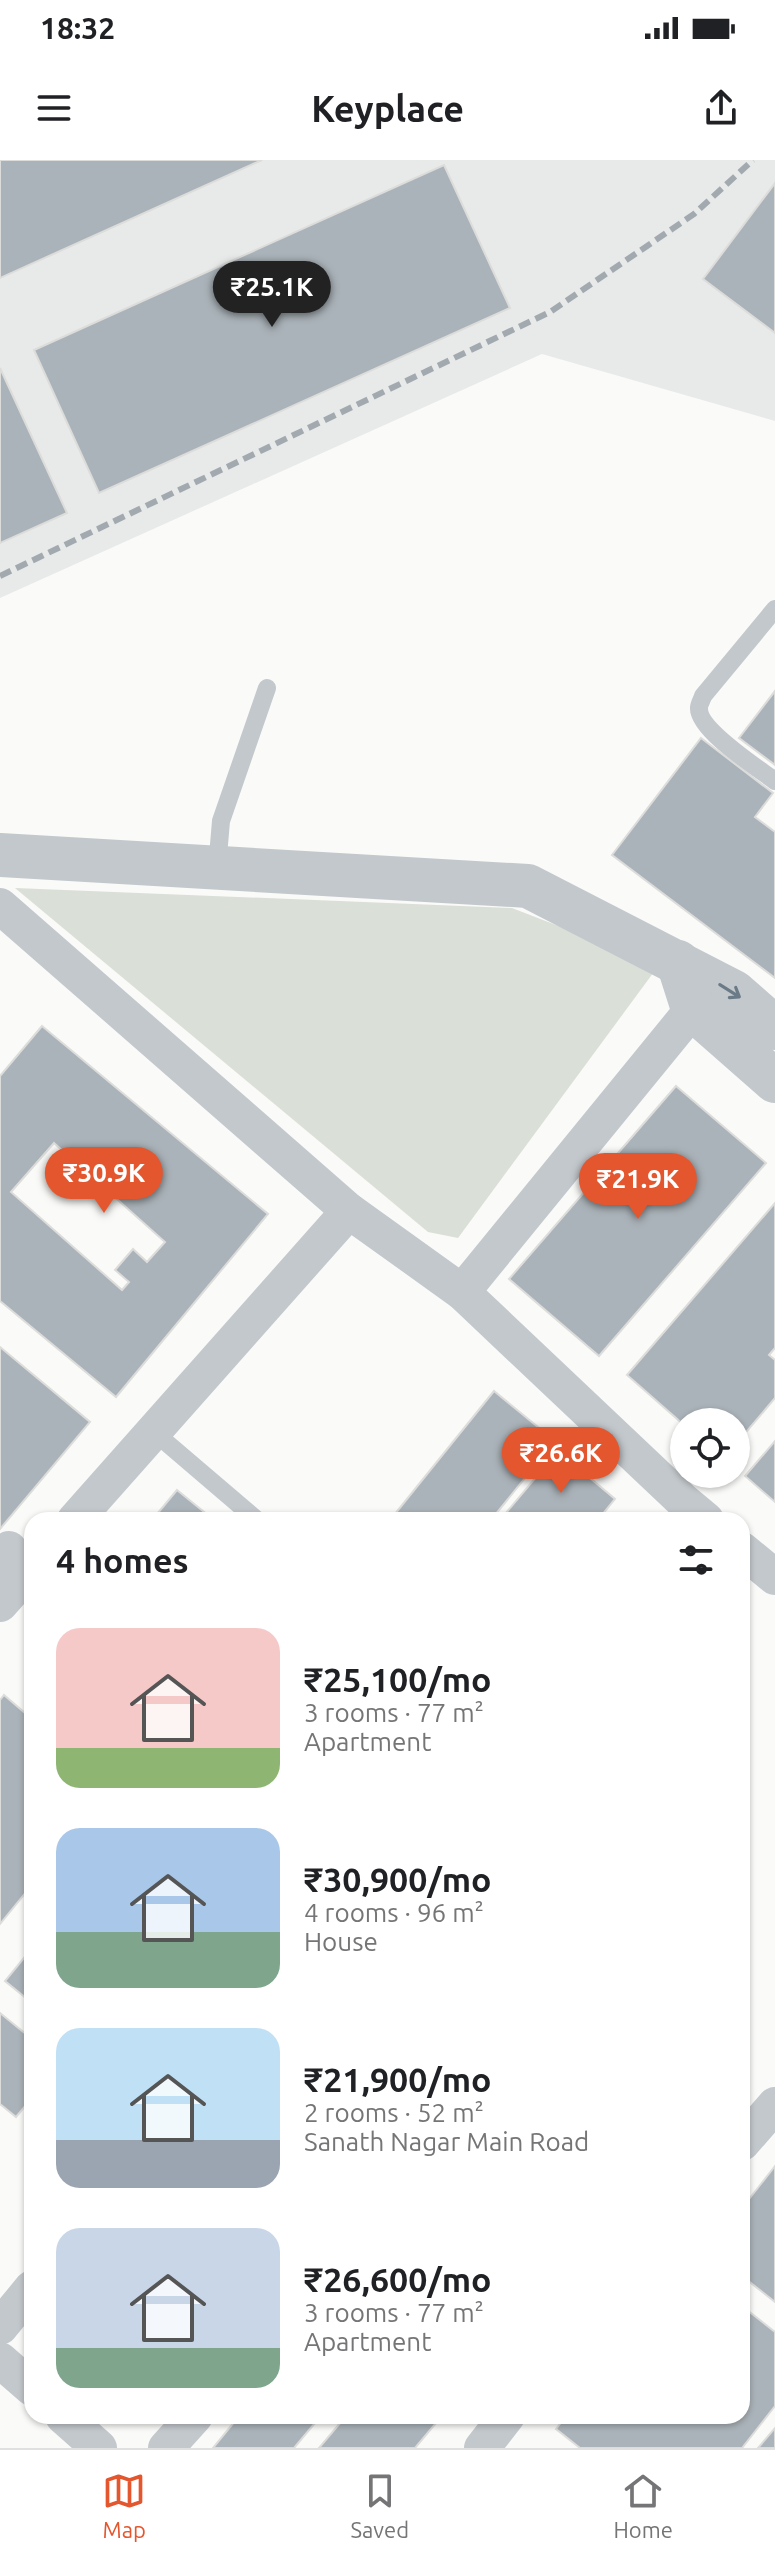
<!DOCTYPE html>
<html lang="en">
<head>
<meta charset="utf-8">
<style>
  :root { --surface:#fff; --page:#f6f6f6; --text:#202124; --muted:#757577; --line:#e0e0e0; --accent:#e4572e }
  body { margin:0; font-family:Ubuntu,sans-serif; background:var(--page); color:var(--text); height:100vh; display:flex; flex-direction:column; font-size:30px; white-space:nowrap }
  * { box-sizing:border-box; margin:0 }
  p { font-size:26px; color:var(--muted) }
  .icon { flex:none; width:44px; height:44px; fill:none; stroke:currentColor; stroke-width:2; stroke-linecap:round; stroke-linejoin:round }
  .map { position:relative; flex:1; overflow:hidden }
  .side { position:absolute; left:24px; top:1352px; width:726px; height:912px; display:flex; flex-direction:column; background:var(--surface); border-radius:24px; box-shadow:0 2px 6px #0004 }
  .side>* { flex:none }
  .controls { position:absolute; left:670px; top:1248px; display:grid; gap:16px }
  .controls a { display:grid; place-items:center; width:80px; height:80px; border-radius:50%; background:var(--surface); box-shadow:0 2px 6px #0004; font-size:40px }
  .price { position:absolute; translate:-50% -68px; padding:0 18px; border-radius:28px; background:var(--accent); color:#fff; font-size:26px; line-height:52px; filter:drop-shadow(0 2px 4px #0008) }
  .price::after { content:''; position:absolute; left:50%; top:48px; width:24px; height:18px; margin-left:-12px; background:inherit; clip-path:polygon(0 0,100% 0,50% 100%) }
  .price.on { background:#222; color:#fff }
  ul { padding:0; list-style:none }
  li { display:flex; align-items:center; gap:24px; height:200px; padding:0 32px }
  li span { display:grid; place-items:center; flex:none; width:224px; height:160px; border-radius:24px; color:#555 }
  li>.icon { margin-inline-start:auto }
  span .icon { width:96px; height:96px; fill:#fffc; stroke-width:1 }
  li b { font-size:34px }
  h2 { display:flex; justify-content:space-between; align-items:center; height:96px; padding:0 32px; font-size:34px }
  .status { display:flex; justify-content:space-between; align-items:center; height:56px; padding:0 40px; background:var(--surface); direction:ltr }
  .status svg { height:22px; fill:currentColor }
  header { display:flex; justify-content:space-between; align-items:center; height:104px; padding:0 32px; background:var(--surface); font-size:36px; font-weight:700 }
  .tab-bar { display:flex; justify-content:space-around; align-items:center; height:112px; border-top:2px solid var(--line); background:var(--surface); font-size:22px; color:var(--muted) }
  .tab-bar a { display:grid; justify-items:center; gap:4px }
  .tab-bar .on { color:var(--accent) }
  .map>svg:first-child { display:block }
  .built { fill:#e8e9e9 }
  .green { fill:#dadfd7 }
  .building { fill:#aab3b9; stroke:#dcdcda; stroke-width:2; fill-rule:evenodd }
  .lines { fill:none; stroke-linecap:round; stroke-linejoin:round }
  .service { stroke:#c3c8cc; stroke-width:18 }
  .minor { stroke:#c3c8cc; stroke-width:36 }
  .tertiary { stroke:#c3c8cc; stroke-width:44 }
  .rail { stroke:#a2aab0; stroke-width:6; stroke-dasharray:12 6; stroke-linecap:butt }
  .oneway { stroke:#6a7a87 }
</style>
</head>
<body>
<div class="status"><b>18:32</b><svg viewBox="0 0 49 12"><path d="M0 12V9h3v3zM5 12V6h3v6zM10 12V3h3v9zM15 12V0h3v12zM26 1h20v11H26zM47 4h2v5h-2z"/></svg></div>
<header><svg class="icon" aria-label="menu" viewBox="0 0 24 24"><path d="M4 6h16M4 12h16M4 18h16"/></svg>Keyplace<svg class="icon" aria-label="share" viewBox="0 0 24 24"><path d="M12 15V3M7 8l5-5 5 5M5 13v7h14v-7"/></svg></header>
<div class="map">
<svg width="775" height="2288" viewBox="0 0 775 2288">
  <rect width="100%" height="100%" fill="#fafaf8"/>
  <polygon class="built" points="0,0 775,0 775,261 542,194 0,438"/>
  <polygon class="green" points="15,728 512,748 659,805 458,1078 428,1072"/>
  <g class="building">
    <polygon points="0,0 262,0 0,118"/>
    <polygon points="444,5 510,148 99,333 34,190"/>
    <polygon points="775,23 775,173 703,119"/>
    <polygon points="0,208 67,353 0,383"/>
    <polygon points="775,531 775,605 739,578"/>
    <polygon points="701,578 773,633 755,657 775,672 775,818 612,695"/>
    <path d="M 42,866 L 268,1054 L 116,1237 L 0,1141 L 0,916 ZM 54,983 L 165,1082 L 147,1102 L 133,1089 L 115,1110 L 129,1122 L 122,1130 L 11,1032 Z"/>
    <polygon points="676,926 766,1003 599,1196 509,1119"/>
    <polygon points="775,1043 775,1188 769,1195 775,1200 775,1238 736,1284 736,1262 684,1262 684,1265 627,1215"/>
    <polygon points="0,1187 90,1262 0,1369"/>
    <polygon points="494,1231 555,1281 491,1360 390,1360"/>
    <polygon points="775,1281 775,1342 745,1316"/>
    <polygon points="558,1291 615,1339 598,1360 500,1360"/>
    <polygon points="177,1330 214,1360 152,1360"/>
    <polygon points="4,1535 32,1559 32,1725 0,1764 0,1540"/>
    <polygon points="32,1788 32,1843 5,1821"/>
    <polygon points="0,1853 32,1879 32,1938 16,1957 0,1944"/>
    <polygon points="775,2006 775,2142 742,2116 742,2048"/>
    <polygon points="742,2146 775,2172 775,2246 742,2288 580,2288 556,2269 566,2256 742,2256"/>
    <polygon points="239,2256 321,2256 294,2288 213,2288"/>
    <polygon points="346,2256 442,2256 415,2288 319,2288"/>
    <polygon points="775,2268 775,2288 758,2288"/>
  </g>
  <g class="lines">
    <g class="service">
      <path d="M 775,449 L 703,536 C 702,540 699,544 699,548 C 698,570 758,608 775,621"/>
      <polyline points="217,708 221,661 267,528"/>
      <polyline points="154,1272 257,1360"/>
    </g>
    <g class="minor">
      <polyline points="0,746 349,1051 462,1132 682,1340 706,1360"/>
      <polyline points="462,1132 693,849"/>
      <polyline points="75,1360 349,1051"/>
      <polyline points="742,1390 775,1417"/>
      <polyline points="0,1402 9,1389"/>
      <polyline points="0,1444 32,1408"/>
      <polyline points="742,1983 775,1945"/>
      <polyline points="0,2167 32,2128"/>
      <polyline points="0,2200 32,2228"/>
      <polyline points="63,2256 99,2288"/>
      <polyline points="166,2288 195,2256"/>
      <polyline points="482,2288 507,2256"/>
    </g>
    <g class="tertiary">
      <polyline points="0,695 528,726 734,832 775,868"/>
      <polyline points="678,802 693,849 775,921"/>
    </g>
    <polyline class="rail" points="0,416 550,152 694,54 753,0"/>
  </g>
  <defs><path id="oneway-shaft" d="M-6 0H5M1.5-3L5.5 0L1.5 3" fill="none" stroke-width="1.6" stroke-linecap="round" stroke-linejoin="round" transform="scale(2)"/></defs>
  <use class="oneway" href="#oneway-shaft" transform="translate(730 831) rotate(32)"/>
</svg>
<div class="controls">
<a><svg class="icon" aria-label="locate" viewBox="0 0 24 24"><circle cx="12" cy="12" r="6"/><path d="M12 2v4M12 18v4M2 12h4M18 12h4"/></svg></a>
</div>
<b class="price on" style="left:272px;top:169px">₹25.1K</b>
<b class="price" style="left:104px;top:1055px">₹30.9K</b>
<b class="price" style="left:638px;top:1061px">₹21.9K</b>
<b class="price" style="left:561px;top:1335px">₹26.6K</b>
<section class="side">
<h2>4 homes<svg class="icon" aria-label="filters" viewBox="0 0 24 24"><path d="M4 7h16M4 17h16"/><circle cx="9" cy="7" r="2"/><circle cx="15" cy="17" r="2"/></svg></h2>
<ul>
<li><span style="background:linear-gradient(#f6c9c9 75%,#8fb573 0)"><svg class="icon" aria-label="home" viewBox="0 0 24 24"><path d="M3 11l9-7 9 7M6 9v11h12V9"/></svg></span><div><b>₹25,100/mo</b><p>3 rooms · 77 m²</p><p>Apartment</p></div></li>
<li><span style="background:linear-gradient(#a9c7e8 65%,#7fa58c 0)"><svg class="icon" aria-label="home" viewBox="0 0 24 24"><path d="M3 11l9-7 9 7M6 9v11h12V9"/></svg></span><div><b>₹30,900/mo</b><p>4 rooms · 96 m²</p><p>House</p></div></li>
<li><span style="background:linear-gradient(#bfe0f5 70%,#9aa5b1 0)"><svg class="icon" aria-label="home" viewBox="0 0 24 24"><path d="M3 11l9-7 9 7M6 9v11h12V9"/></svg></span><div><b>₹21,900/mo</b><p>2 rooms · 52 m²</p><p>Sanath Nagar Main Road</p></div></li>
<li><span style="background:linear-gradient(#c9d6e8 75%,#7fa58c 0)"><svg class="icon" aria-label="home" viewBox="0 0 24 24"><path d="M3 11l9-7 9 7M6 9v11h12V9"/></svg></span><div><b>₹26,600/mo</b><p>3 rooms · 77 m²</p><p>Apartment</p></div></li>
</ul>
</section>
</div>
<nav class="tab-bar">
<a class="on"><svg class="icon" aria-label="map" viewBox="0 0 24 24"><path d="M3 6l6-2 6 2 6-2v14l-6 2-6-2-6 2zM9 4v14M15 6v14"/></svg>Map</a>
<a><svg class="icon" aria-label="saved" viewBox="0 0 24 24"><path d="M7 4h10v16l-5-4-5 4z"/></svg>Saved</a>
<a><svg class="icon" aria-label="home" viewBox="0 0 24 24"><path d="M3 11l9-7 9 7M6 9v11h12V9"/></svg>Home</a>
</nav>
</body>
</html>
